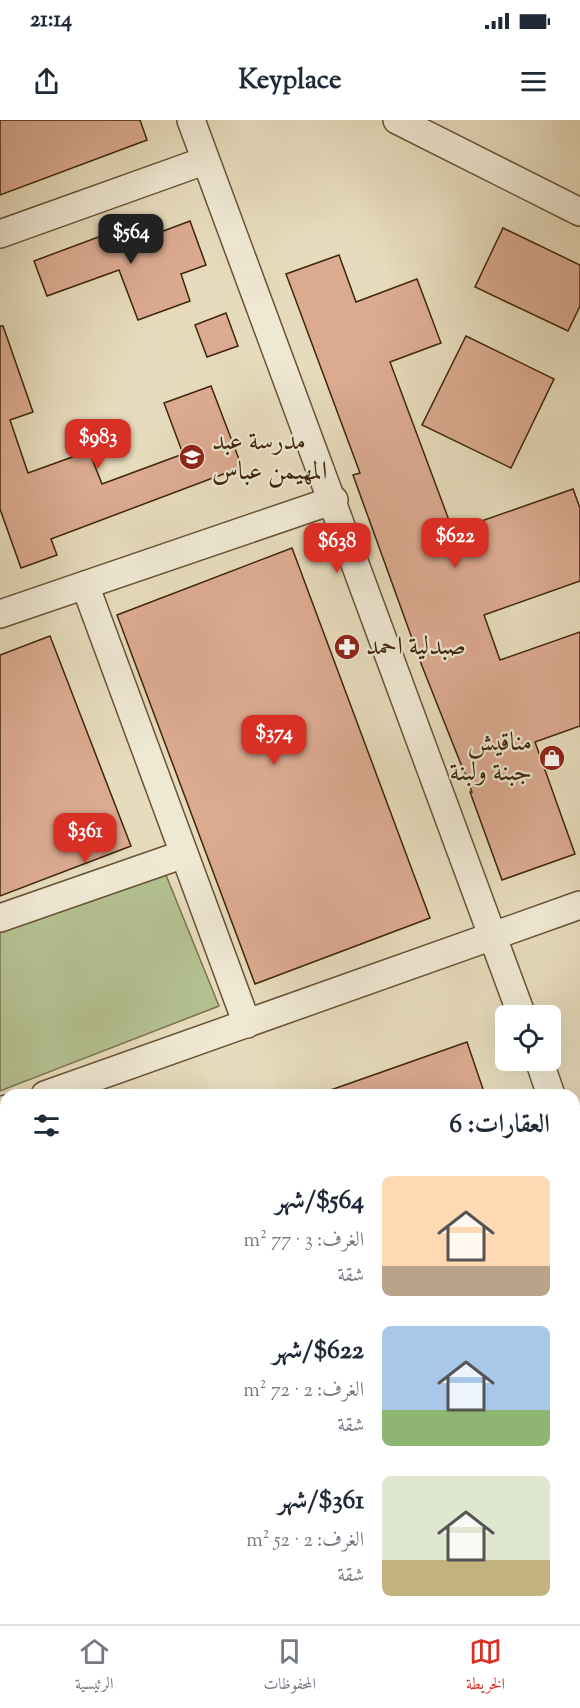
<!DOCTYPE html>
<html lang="ar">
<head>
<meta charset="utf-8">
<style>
  :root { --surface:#fff; --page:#f2f2f3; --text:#1f2937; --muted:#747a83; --line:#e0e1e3; --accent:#d93025 }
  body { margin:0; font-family:"Sorts Mill Goudy",Amiri,serif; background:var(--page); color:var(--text); direction:rtl; height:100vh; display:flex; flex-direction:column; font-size:22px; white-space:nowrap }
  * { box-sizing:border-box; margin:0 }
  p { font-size:20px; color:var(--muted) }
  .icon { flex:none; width:33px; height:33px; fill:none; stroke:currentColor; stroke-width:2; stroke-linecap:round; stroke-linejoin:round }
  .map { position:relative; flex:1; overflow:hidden; direction:ltr }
  .drawer { position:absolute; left:0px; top:969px; width:580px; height:536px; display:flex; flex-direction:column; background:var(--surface); border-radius:18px 18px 0 0; box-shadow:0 6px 24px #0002; direction:rtl }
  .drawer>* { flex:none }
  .tools { position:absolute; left:495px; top:885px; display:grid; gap:12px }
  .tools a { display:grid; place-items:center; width:66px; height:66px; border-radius:9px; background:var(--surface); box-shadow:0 6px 24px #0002; font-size:30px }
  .price { position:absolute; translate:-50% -51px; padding:0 14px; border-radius:12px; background:var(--accent); color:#fff; font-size:20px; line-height:39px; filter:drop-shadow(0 2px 3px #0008) }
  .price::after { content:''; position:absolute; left:50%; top:36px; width:18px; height:14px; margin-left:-9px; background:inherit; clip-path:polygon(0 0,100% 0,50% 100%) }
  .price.selected { background:#222; color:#fff }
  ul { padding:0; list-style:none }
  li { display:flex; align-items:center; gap:18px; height:150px; padding:0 30px }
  li span { display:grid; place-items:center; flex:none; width:168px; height:120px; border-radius:9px; color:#555 }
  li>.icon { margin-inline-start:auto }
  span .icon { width:72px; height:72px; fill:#fffc; stroke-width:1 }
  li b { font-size:26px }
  h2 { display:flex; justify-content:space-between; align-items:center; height:72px; padding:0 30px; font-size:26px }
  .status { display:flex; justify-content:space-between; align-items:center; height:42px; padding:0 30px; background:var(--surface); direction:ltr }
  .status svg { height:16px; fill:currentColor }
  header { display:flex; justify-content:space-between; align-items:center; height:78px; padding:0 30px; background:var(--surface); font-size:27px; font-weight:700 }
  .dock { display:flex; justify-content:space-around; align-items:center; height:84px; border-top:2px solid var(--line); background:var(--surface); font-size:16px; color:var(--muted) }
  .dock a { display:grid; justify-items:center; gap:3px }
  .dock .selected { color:var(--accent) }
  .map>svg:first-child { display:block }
  .green { fill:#b4c091; stroke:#79734c; stroke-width:1.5 }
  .building { fill:#dcaa91; stroke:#3e2608; stroke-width:1.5 }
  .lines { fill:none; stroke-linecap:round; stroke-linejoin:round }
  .street-casing { stroke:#685335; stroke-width:30 }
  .street { stroke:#efe8d3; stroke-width:27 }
  .labels { text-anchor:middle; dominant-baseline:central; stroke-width:4.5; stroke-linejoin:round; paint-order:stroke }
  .poi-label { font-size:26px; fill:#3e2608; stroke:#efe8d3; text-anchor:start }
</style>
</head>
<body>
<div class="status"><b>21:14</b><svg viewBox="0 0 49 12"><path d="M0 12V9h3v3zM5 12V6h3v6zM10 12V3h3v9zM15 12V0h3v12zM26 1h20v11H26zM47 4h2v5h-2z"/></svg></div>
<header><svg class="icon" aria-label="menu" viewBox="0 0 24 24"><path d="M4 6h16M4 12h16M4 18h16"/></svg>Keyplace<svg class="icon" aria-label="share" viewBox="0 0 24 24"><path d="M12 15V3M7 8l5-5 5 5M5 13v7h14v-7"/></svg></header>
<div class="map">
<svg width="580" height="1504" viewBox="0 0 580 1504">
  <rect width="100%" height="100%" fill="#e6dbbc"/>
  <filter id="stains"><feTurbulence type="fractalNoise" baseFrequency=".00333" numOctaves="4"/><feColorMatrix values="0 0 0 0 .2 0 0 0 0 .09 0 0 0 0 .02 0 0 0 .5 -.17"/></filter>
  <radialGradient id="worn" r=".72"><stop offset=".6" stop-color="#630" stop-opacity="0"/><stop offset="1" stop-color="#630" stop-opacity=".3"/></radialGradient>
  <polygon class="green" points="166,755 219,886 0,971 0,809"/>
  <g class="building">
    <polygon points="0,0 140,0 147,20 0,75"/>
    <polygon points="152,97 158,113 190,101 206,145 181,154 190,181 138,200 119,150 47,176 34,141"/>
    <polygon points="503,108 580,145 580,186 568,211 475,167"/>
    <polygon points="339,135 356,182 417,159 441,223 390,242 453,411 573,369 580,388 580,461 484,495 500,540 580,512 580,606 535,622 575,734 502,760 470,672 472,672 422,546 353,355 360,353 286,154"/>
    <polygon points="226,193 238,226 207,237 195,205"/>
    <polygon points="0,206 3,206 33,292 10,300 28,353 89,331 102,364 183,334 164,283 211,266 242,347 51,419 57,435 21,448 0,389"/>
    <polygon points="466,216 554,259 511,348 422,305"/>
    <polygon points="292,428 430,798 255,864 117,495"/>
    <polygon points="50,516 131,726 0,776 0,535"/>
    <polygon points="467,922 485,975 326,975 325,972"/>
  </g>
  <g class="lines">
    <g class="street-casing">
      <g id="street">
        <polyline points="191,0 522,896"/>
        <polyline points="397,0 580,92"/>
        <polyline points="0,114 204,41"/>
        <polyline points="85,465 247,904"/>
        <polyline points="0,494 334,380"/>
        <polyline points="0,798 184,734"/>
        <polyline points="539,940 551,975"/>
        <polyline points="45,975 580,785"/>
        <polyline points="0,991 6,989"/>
        <polyline points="574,1040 580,1055"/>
        <polyline points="0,1044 6,1057"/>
        <polyline points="574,1107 580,1105"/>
        <polyline points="0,1316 6,1314"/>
        <polyline points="574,1433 580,1431"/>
        <polyline points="220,1498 222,1504"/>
        <polyline points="465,1498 467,1504"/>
        <polyline points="377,1504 392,1498"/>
      </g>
    </g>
    <use href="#street" class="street"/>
  </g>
  <defs>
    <g id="school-disc" transform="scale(1.35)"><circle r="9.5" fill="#8f2418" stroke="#efe8d3"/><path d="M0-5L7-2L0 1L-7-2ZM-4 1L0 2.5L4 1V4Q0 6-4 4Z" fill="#fff"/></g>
    <g id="pharmacy-disc" transform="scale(1.35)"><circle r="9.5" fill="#8f2418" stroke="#efe8d3"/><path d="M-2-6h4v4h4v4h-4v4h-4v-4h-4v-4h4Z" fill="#fff"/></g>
    <g id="shop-disc" transform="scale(1.35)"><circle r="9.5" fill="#8f2418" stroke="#efe8d3"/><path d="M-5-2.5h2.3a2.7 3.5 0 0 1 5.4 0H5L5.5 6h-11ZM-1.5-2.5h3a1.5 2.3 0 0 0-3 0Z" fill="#fff"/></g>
  </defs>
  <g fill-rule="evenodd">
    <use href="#school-disc" x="192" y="337"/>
    <use href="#pharmacy-disc" x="347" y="527"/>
    <use href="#shop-disc" x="552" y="638"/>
  </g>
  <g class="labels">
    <g class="poi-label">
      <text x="212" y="322">مدرسة عبد<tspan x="212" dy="30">المهيمن عباس</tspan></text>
      <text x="366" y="527">صبدلية احمد</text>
      <text x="532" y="623" text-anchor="end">مناقيش<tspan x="532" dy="30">جبنة ولبنة</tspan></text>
    </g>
  </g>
  <rect width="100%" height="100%" filter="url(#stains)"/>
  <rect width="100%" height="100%" fill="url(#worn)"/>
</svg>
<div class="tools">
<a><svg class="icon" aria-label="locate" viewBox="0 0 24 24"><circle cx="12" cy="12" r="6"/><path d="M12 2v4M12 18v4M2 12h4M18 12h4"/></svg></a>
</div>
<b class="price selected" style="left:131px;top:145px">$564</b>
<b class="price" style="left:98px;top:350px">$983</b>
<b class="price" style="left:455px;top:449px">$622</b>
<b class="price" style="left:337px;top:454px">$638</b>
<b class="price" style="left:274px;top:646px">$374</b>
<b class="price" style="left:85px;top:744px">$361</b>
<section class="drawer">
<h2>العقارات: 6<svg class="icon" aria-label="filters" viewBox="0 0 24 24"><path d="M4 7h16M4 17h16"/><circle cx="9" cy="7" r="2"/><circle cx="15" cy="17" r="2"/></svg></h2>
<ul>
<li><span style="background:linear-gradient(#ffd9b3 75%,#b9a48a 0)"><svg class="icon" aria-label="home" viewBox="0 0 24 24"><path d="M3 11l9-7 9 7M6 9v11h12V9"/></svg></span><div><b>$564/شهر</b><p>الغرف: 3 · 77 m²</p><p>شقة</p></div></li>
<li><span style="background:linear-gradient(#a9c7e8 70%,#8fb573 0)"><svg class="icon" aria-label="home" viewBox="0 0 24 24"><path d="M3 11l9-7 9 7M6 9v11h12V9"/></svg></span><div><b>$622/شهر</b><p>الغرف: 2 · 72 m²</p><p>شقة</p></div></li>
<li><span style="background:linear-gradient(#dfe7d0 70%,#c2b280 0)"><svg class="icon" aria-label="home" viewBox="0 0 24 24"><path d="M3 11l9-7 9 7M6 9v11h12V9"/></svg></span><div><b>$361/شهر</b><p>الغرف: 2 · 52 m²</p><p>شقة</p></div></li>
</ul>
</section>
</div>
<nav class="dock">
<a class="selected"><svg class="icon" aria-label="map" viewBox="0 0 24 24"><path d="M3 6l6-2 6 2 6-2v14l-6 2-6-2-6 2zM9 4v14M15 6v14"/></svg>الخريطة</a>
<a><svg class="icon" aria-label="saved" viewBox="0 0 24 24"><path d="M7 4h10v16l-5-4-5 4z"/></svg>المحفوظات</a>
<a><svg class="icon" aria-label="home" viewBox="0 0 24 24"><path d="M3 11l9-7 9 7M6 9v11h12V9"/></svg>الرئيسية</a>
</nav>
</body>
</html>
